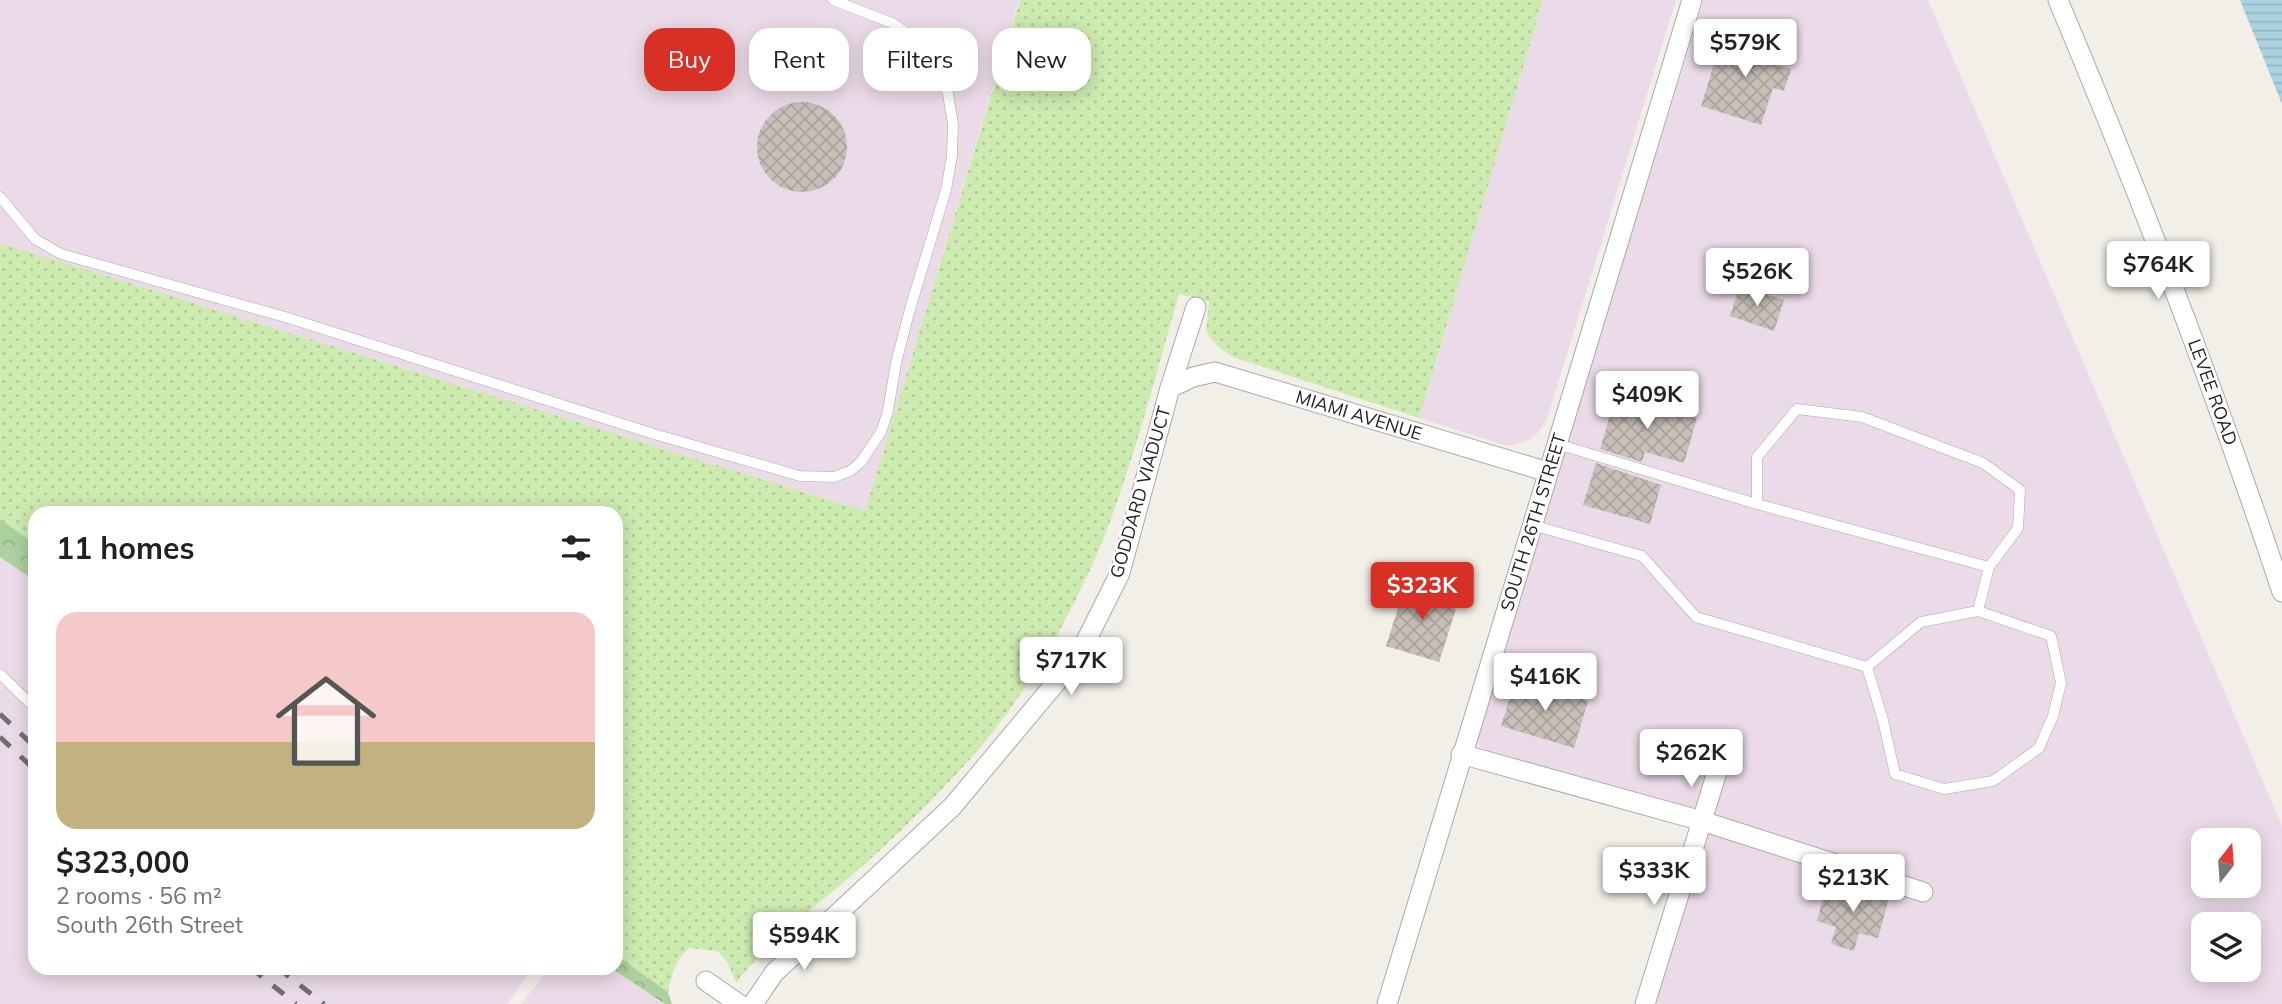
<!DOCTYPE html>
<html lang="en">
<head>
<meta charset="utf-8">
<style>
  :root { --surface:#fff; --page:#f2f2f2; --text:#202124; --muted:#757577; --accent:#d93025 }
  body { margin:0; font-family:Mulish,sans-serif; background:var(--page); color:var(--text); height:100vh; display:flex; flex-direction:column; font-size:26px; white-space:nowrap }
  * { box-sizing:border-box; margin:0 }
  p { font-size:23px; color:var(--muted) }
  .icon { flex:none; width:38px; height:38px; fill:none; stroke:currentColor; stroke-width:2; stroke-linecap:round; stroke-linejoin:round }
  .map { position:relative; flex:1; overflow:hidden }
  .sheet { position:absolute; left:28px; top:506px; width:595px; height:469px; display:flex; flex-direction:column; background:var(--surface); border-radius:21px; box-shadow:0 4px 18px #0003 }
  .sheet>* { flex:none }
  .guide { position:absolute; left:644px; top:28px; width:665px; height:63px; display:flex; gap:14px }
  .needle { width:46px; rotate:17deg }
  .buttons { position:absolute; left:2191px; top:828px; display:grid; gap:14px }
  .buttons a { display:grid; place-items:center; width:70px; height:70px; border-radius:14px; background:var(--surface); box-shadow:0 4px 18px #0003; font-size:35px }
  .price { position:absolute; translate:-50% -60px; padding:0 16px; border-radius:7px; background:#fff; color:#222; font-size:23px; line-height:46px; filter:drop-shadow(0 2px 4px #0008) }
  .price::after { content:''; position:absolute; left:50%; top:42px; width:21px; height:16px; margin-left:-10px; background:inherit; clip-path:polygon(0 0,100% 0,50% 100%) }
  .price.on { background:var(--accent); color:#fff }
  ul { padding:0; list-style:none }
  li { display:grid; align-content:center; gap:14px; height:371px; padding:0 28px }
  li span { display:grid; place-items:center; height:217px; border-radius:21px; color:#555 }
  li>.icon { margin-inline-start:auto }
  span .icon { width:126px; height:126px; fill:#fffc; stroke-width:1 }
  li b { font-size:30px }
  h2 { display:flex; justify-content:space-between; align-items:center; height:84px; padding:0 28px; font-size:30px }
  .chip { padding:0 24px; border-radius:21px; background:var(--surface); box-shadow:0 4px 18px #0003; font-size:24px; line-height:63px }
  .chip.on { background:var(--accent); color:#fff }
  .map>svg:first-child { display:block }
  .industrial { fill:#ebdbe8; fill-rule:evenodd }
  .grass { fill:url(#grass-dots) }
  .forest { fill:url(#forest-crowns) }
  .water { fill:url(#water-rules) }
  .building { fill:url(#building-cross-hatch) }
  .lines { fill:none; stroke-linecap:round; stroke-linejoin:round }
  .service-casing { stroke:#a9a9a9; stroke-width:11 }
  .minor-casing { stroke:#a9a9a9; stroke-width:21 }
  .service { stroke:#fff; stroke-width:10 }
  .minor { stroke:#fff; stroke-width:19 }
  .rail { stroke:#707070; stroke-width:5; stroke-dasharray:14 14; stroke-linecap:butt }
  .labels { text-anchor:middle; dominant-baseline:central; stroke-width:5; stroke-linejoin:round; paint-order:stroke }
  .street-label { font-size:18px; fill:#222; stroke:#fff }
</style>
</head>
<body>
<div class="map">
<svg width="2282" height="1004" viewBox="0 0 2282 1004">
  <defs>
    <pattern id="grass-dots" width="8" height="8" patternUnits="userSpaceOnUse" patternTransform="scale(1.75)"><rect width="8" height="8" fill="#cdebb0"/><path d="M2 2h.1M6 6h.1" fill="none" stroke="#b0c997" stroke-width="1.8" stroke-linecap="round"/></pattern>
    <pattern id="forest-crowns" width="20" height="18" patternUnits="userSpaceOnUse" patternTransform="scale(1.75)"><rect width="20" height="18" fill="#add19e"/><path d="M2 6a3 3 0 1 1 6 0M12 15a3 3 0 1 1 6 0" fill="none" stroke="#95b388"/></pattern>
    <pattern id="water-rules" width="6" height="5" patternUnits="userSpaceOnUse" patternTransform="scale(1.75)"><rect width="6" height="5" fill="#aad3df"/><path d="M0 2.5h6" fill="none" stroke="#92b5bf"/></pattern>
    <pattern id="building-cross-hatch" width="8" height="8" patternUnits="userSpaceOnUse" patternTransform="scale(1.75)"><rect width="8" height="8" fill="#c7bfb8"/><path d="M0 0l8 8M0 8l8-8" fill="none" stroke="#aba49e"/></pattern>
  </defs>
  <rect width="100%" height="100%" fill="#f2efe9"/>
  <g class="industrial">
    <polygon points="0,0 1019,0 865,511 0,243"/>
    <polygon points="1543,0 1676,0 1547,419 1537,434 1529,440 1514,445 1504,445 1419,418"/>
    <path d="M 1704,0 L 1928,0 L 2282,826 L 2282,1004 L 1652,1004 L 1711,817 L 1487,751 L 1480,747 L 1476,741 L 1476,733 ZM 2203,840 L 2249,840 L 2249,886 L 2203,886 ZM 2203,924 L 2249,924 L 2249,970 L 2203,970 Z"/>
    <polygon points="0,557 35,581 35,968 533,968 507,1004 0,1004"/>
    <polygon points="549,968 611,968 665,1004 521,1004"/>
  </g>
  <path class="grass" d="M 1020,0 L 1543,0 L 1419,418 L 1233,357 L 1219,348 L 1206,331 L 1209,302 L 1179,294 C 1159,363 1141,434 1117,502 C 1087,590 1032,690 970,759 C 933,800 894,839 852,875 C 812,910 769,940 736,983 L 728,963 L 718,951 L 689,948 C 675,961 672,974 668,992 L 616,955 L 616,513 L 35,513 L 35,544 L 0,519 L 0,243 L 865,511 Z"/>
  <g class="forest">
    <polygon points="0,519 35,544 35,581 0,557"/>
    <polygon points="616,955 668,992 672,1004 665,1004 611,968 616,968"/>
  </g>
  <polygon class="water" points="2240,0 2282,0 2282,104"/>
  <g class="building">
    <polygon points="1724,32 1784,51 1780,66 1791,69 1784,91 1773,88 1761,125 1701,106"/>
    <circle cx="802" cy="147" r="45"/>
    <polygon points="1740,285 1784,300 1774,331 1730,316"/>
    <polygon points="1616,395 1697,418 1684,463 1645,452 1642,462 1600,449"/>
    <polygon points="1596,463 1661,485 1650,524 1583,505"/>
    <polygon points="1406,583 1417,587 1418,584 1449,593 1445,606 1456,609 1439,662 1386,646"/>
    <polygon points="1516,678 1588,701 1574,748 1501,726"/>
    <polygon points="1842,882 1890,895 1878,938 1859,933 1854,951 1831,944 1836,927 1817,921 1825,890 1839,894"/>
  </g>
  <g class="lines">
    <g class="service-casing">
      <g id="service">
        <polyline points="0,197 35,239 61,254 285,317 654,434 800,476 834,477 850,471 861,462 881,432 888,411 896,363 910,309 946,190 952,156 953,124 948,94 938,66 920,42 892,23 833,0"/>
        <polyline points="1557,444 1757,504 1757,457 1797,409 1862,417 1983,463 2020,490 2018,528 1989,567 1757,504"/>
        <polyline points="1532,525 1642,556 1696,617 1867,667 1883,720 1895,774 1944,789 1993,781 2039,748 2053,716 2061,683 2051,636 1978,611 1989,567"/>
        <polyline points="1867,667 1921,622 1978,611"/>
        <polyline points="0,674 35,708"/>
      </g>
    </g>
    <g class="minor-casing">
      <g id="minor">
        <path d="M 2058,0 C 2140,195 2216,392 2282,592"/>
        <polyline points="1170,388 1193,377 1215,372 1548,472"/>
        <polyline points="1461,754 1702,821 1923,892"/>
        <polyline points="706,981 739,1004"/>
        <polyline points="753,1004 774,973 952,807 1079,655 1120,573 1170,388 1196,307"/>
        <path d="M 1387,1004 C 1486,669 1593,336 1692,0"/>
        <polyline points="1645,1004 1718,769"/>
      </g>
    </g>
    <use href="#service" class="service"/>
    <use href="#minor" class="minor"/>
    <g class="rail">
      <polyline points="0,714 35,747"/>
      <polyline points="0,737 35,770"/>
      <polyline points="251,968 296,1004"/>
      <polyline points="278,968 324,1004"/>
    </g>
  </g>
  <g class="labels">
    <g class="street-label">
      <text transform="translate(2213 392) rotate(70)">LEVEE ROAD</text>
      <text transform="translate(1359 415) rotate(17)">MIAMI AVENUE</text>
      <text transform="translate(1140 492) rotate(-74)">GODDARD VIADUCT</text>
      <text transform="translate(1533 522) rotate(-73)">SOUTH 26TH STREET</text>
    </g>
  </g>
</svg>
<div class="buttons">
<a><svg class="needle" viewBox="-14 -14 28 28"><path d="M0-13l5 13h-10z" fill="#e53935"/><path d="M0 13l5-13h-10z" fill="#757577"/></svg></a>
<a><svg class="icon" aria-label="layers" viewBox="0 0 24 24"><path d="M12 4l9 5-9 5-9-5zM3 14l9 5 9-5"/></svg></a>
</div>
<b class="price" style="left:1745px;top:79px">$579K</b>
<b class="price" style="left:2158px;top:301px">$764K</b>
<b class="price" style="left:1757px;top:308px">$526K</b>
<b class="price" style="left:1647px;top:431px">$409K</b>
<b class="price on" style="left:1422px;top:622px">$323K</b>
<b class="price" style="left:1071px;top:697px">$717K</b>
<b class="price" style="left:1545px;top:713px">$416K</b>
<b class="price" style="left:1691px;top:789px">$262K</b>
<b class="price" style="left:1654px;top:907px">$333K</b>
<b class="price" style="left:1853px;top:914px">$213K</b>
<b class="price" style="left:804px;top:972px">$594K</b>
<div class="guide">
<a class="chip on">Buy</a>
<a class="chip">Rent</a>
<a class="chip">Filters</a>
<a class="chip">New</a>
</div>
<section class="sheet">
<h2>11 homes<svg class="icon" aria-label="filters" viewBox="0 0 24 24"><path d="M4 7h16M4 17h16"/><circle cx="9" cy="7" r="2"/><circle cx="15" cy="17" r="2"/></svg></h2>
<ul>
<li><span style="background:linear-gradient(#f6c9c9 60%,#c2b280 0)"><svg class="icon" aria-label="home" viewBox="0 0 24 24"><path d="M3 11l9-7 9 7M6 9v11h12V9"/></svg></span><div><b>$323,000</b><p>2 rooms · 56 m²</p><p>South 26th Street</p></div></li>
</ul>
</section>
</div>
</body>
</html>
